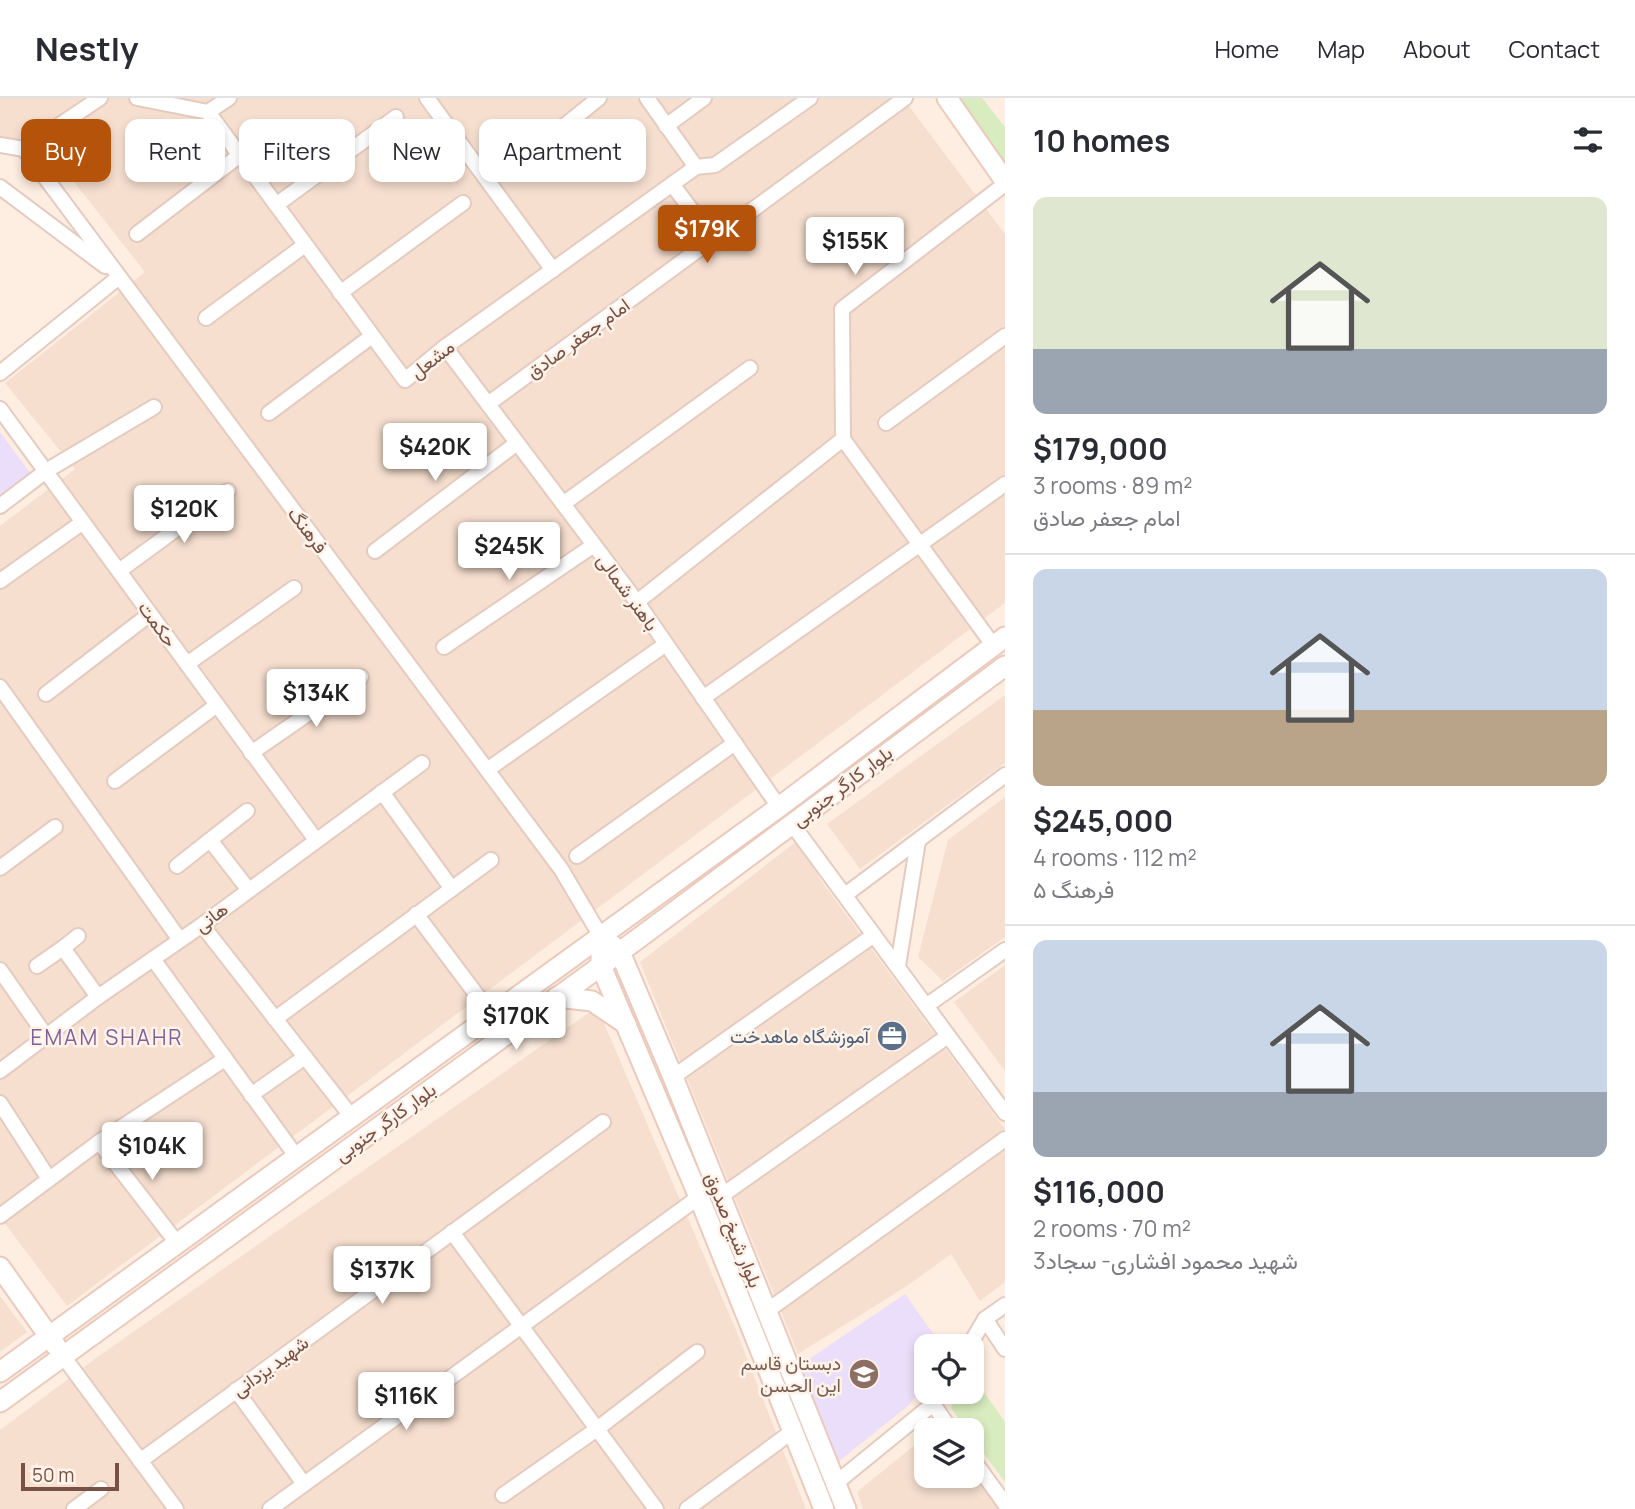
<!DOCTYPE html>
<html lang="en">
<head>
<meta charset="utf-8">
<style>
  :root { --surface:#fff; --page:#f7f7f7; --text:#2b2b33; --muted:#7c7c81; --line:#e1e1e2; --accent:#b45309 }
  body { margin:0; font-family:Manrope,Vazirmatn,sans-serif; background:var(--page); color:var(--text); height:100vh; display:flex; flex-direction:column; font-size:26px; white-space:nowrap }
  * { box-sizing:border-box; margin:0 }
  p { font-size:23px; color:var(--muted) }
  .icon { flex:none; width:38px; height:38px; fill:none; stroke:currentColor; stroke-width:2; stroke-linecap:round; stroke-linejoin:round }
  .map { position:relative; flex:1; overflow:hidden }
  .panel { display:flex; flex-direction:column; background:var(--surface); width:630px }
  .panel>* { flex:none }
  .guide { position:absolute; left:21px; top:21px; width:665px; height:63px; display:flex; gap:14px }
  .fabs { position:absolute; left:914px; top:1236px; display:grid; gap:14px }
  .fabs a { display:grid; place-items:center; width:70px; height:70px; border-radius:14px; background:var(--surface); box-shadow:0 4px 10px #0003; font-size:35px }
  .scale { position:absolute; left:21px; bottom:18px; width:98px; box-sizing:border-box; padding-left:7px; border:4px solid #775046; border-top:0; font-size:19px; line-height:24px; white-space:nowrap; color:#775046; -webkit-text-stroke:5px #fff3e9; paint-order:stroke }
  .price { position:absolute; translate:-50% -60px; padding:0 16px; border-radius:7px; background:#fff; color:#222; font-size:23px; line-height:46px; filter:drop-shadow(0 2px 4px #0008) }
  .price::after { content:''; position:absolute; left:50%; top:42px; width:21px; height:16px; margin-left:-10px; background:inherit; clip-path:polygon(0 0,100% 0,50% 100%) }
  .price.current { background:var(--accent); color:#fff }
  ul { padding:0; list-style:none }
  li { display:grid; align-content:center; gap:14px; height:371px; padding:0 28px }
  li+li { border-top:2px solid var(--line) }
  li span { display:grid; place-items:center; height:217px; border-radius:14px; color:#555 }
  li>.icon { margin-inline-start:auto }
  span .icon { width:126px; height:126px; fill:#fffc; stroke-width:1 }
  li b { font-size:30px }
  h2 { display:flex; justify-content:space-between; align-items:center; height:84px; padding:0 28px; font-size:30px }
  .chip { padding:0 24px; border-radius:14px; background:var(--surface); box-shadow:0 4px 10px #0003; font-size:24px; line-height:63px }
  .chip.current { background:var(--accent); color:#fff }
  header { display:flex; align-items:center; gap:42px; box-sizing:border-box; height:98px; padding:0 35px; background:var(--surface); border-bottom:2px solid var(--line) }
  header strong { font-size:33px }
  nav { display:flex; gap:38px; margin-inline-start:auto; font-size:24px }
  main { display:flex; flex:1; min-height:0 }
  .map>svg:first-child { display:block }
  .residential { fill:#f6dfcf }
  .education { fill:#ebdefa }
  .green { fill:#d8ecbf }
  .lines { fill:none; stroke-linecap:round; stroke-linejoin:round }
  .street-casing { stroke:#e4cbbf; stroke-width:18 }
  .secondary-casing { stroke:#eacabc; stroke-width:23 }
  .street { stroke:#fff; stroke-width:14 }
  .secondary { stroke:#fff; stroke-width:19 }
  .labels { text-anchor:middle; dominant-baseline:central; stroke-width:5; stroke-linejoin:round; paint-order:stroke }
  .street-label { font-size:19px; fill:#775046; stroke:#fff3e9 }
  .service-label { font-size:19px; fill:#4e5e75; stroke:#fff3e9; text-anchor:end }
  .education-label { font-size:19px; fill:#785e54; stroke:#fff3e9; text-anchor:end }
  .neighbourhood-label { font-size:21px; letter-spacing:2px; fill:#7e619b; stroke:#fff3e9 }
</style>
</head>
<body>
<header>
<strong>Nestly</strong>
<nav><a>Home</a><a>Map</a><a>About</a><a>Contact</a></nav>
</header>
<main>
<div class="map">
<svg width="1005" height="1411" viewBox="0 0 1005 1411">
  <rect width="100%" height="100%" fill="#feeee1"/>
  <g class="residential">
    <polygon points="0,0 903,0 1005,136 1005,505 67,1208 0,1119 0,428 75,371 5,285 145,174 56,61 0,38"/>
    <polygon points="1005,597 1005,665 860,771 827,726"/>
    <polygon points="1005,699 1005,839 943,883 918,859 948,742"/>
    <polygon points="797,743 822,784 1005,1031 1005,1184 980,1203 951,1156 907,1188 798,1256 640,864"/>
    <polygon points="1005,867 1005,973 954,904"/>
    <polygon points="597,909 736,1232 806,1411 0,1411 0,1332 96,1260"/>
    <polygon points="0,1198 27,1234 0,1254"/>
    <polygon points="926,1338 926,1377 971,1377 971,1373 999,1411 863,1411 857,1394"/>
  </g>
  <g class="education">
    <polygon points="0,334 31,376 0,398"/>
    <polygon points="905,1196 942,1248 926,1248 926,1284 909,1307 838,1364 799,1268"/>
  </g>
  <g class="green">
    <polygon points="956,0 982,0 1005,29 1005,67"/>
    <polygon points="971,1276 1005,1324 1005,1384 971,1338 971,1332 967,1332 951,1310 959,1293 971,1293"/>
  </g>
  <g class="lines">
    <g class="street-casing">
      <g id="street">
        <polyline points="137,0 208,14"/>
        <polyline points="427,0 553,172"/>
        <polyline points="647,0 696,69"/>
        <polyline points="208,14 405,282 445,249 696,69 715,67 810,0"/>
        <polyline points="208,14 229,0"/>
        <polyline points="666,28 704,0"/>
        <polyline points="0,47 24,51 561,771 600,837"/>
        <polyline points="24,51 100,0"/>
        <polyline points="518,65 599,0"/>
        <polyline points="672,86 713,141"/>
        <polyline points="0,89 105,168"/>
        <polyline points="276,107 396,19"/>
        <polyline points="137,136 240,57"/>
        <polyline points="340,195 463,105"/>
        <polyline points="206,220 305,147"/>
        <polyline points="445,249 637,504 779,709"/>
        <polyline points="0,275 119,179"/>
        <polyline points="488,306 905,0"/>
        <polyline points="0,311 316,742"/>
        <polyline points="269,315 372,238"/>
        <polyline points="886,325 1005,238"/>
        <polyline points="843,341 842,211 1005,86"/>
        <polyline points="843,341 993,547"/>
        <polyline points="563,406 750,270"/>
        <polyline points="0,408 46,373 154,309"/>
        <polyline points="375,453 517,345"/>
        <polyline points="119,473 228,393"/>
        <polyline points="0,483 83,424"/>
        <polyline points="637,504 843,341"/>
        <polyline points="444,549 594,447"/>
        <polyline points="187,566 294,490"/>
        <polyline points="0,589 180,842"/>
        <polyline points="46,596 150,516"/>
        <polyline points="703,600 1005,386"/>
        <polyline points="251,655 361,579"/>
        <polyline points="487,672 666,546"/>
        <polyline points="115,683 217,607"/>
        <polyline points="382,694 452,791"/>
        <polyline points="792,726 1005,1015"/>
        <polyline points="210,742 247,713"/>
        <polyline points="577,758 735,645"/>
        <polyline points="177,768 210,742 248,791"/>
        <polyline points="0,770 55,729"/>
        <polyline points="845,797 1005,677"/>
        <polyline points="416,816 491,916"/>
        <polyline points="202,827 351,1018"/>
        <polyline points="78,838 63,850 98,899"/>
        <polyline points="153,861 296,1058"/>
        <polyline points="37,868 63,850"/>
        <polyline points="898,868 918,743"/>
        <polyline points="0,872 46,938"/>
        <polyline points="926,908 1005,852"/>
        <polyline points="275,921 491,762"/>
        <polyline points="0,973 98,899 202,827 422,665"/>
        <polyline points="673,979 874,837"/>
        <polyline points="251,997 305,959"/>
        <polyline points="0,1005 49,1081"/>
        <polyline points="99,1044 177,1145"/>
        <polyline points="721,1098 948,938"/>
        <polyline points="0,1118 99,1044 225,961"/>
        <polyline points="452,1134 656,1411"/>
        <polyline points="767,1213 1005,1041"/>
        <polyline points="985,1221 1005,1251"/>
        <polyline points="969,1248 985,1221 1005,1207"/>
        <polyline points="63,1258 176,1411"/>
        <polyline points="236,1292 304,1386"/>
        <polyline points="933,1306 951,1332"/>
        <polyline points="971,1359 1005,1406"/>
        <polyline points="140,1363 603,1024"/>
        <polyline points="836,1385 933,1306 941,1293"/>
        <polyline points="503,1397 597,1331 697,1254"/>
        <polyline points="74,1411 101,1391"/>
        <polyline points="270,1411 699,1099"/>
        <polyline points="687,1411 793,1333"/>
      </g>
    </g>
    <g class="secondary-casing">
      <g id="secondary">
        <polyline points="947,0 1005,83"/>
        <polyline points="612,847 620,854 673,979 846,1411"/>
        <polyline points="601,858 601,868 699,1099 824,1411"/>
        <polyline points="557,899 592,903 626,926"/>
        <polyline points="0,1169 56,1248"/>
        <polyline points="0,1274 779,709 1005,539"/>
        <polyline points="0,1304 620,854 1005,568"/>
      </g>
    </g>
    <use href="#street" class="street"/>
    <use href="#secondary" class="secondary"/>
  </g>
  <defs>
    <g id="office-disc" transform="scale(1.575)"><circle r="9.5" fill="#5c6f8a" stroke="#fff3e9"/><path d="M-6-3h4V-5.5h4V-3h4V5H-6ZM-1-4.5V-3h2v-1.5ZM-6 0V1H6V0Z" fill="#fff"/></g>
    <g id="school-disc" transform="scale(1.575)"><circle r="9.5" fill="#8d6e63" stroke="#fff3e9"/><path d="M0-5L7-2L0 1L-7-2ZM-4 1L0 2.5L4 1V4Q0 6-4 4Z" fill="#fff"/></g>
  </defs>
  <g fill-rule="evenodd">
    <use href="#office-disc" x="892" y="938"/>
    <use href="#school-disc" x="864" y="1276"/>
  </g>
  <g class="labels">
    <g class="street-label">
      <text transform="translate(578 240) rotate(-36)">امام جعفر صادق</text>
      <text transform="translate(432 261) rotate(-38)">مشعل</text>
      <text transform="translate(308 432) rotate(53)">فرهنگ</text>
      <text transform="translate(628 494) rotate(54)">باهنر شمالی</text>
      <text transform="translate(158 526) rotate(54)">حکمت</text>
      <text transform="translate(842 688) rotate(-37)">بلوار کارگر جنوبی</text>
      <text transform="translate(211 819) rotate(-37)">هانی</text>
      <text transform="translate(385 1024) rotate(-36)">بلوار کارگر جنوبی</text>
      <text transform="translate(734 1132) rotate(68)">بلوار شیخ صدوق</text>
      <text transform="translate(270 1268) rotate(-36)">شهید یزدانی</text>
    </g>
    <g class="service-label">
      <text x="869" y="938">آموزشگاه ماهدخت</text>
    </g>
    <g class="education-label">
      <text x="841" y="1265">دبستان قاسم<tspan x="841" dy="22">این الحسن</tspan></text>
    </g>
    <g class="neighbourhood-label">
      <text x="107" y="939">EMAM SHAHR</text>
    </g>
  </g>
</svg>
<div class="fabs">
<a><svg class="icon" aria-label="locate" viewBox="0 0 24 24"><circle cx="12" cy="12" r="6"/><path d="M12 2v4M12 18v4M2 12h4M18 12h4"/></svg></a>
<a><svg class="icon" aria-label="layers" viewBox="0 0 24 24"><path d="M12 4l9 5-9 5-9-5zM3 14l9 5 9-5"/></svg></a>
</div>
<div class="scale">50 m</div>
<b class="price current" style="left:707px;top:167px">$179K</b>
<b class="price" style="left:855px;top:179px">$155K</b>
<b class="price" style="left:435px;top:385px">$420K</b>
<b class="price" style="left:184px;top:447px">$120K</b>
<b class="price" style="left:509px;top:484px">$245K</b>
<b class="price" style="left:316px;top:631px">$134K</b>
<b class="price" style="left:516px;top:954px">$170K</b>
<b class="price" style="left:152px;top:1084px">$104K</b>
<b class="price" style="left:382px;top:1208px">$137K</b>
<b class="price" style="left:406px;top:1334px">$116K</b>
<div class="guide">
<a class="chip current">Buy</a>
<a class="chip">Rent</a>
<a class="chip">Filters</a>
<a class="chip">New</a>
<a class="chip">Apartment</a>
</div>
</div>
<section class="panel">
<h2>10 homes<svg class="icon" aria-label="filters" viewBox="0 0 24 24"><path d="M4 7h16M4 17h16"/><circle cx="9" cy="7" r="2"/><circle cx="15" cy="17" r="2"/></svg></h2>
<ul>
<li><span style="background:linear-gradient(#dfe7d0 70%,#9aa5b1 0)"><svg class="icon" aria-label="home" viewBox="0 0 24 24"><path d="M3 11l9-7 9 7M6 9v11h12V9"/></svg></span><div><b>$179,000</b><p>3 rooms · 89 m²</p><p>امام جعفر صادق</p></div></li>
<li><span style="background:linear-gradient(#c9d6e8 65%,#b9a48a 0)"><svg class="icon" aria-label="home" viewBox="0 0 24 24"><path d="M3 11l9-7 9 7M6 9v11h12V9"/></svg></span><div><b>$245,000</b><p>4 rooms · 112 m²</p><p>فرهنگ ۵</p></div></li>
<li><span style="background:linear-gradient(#c9d6e8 70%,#9aa5b1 0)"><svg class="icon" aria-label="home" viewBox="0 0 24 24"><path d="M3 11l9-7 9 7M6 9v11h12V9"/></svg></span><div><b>$116,000</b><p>2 rooms · 70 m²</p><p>شهید محمود افشاری- سجاد3</p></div></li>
</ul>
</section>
</main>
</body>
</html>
